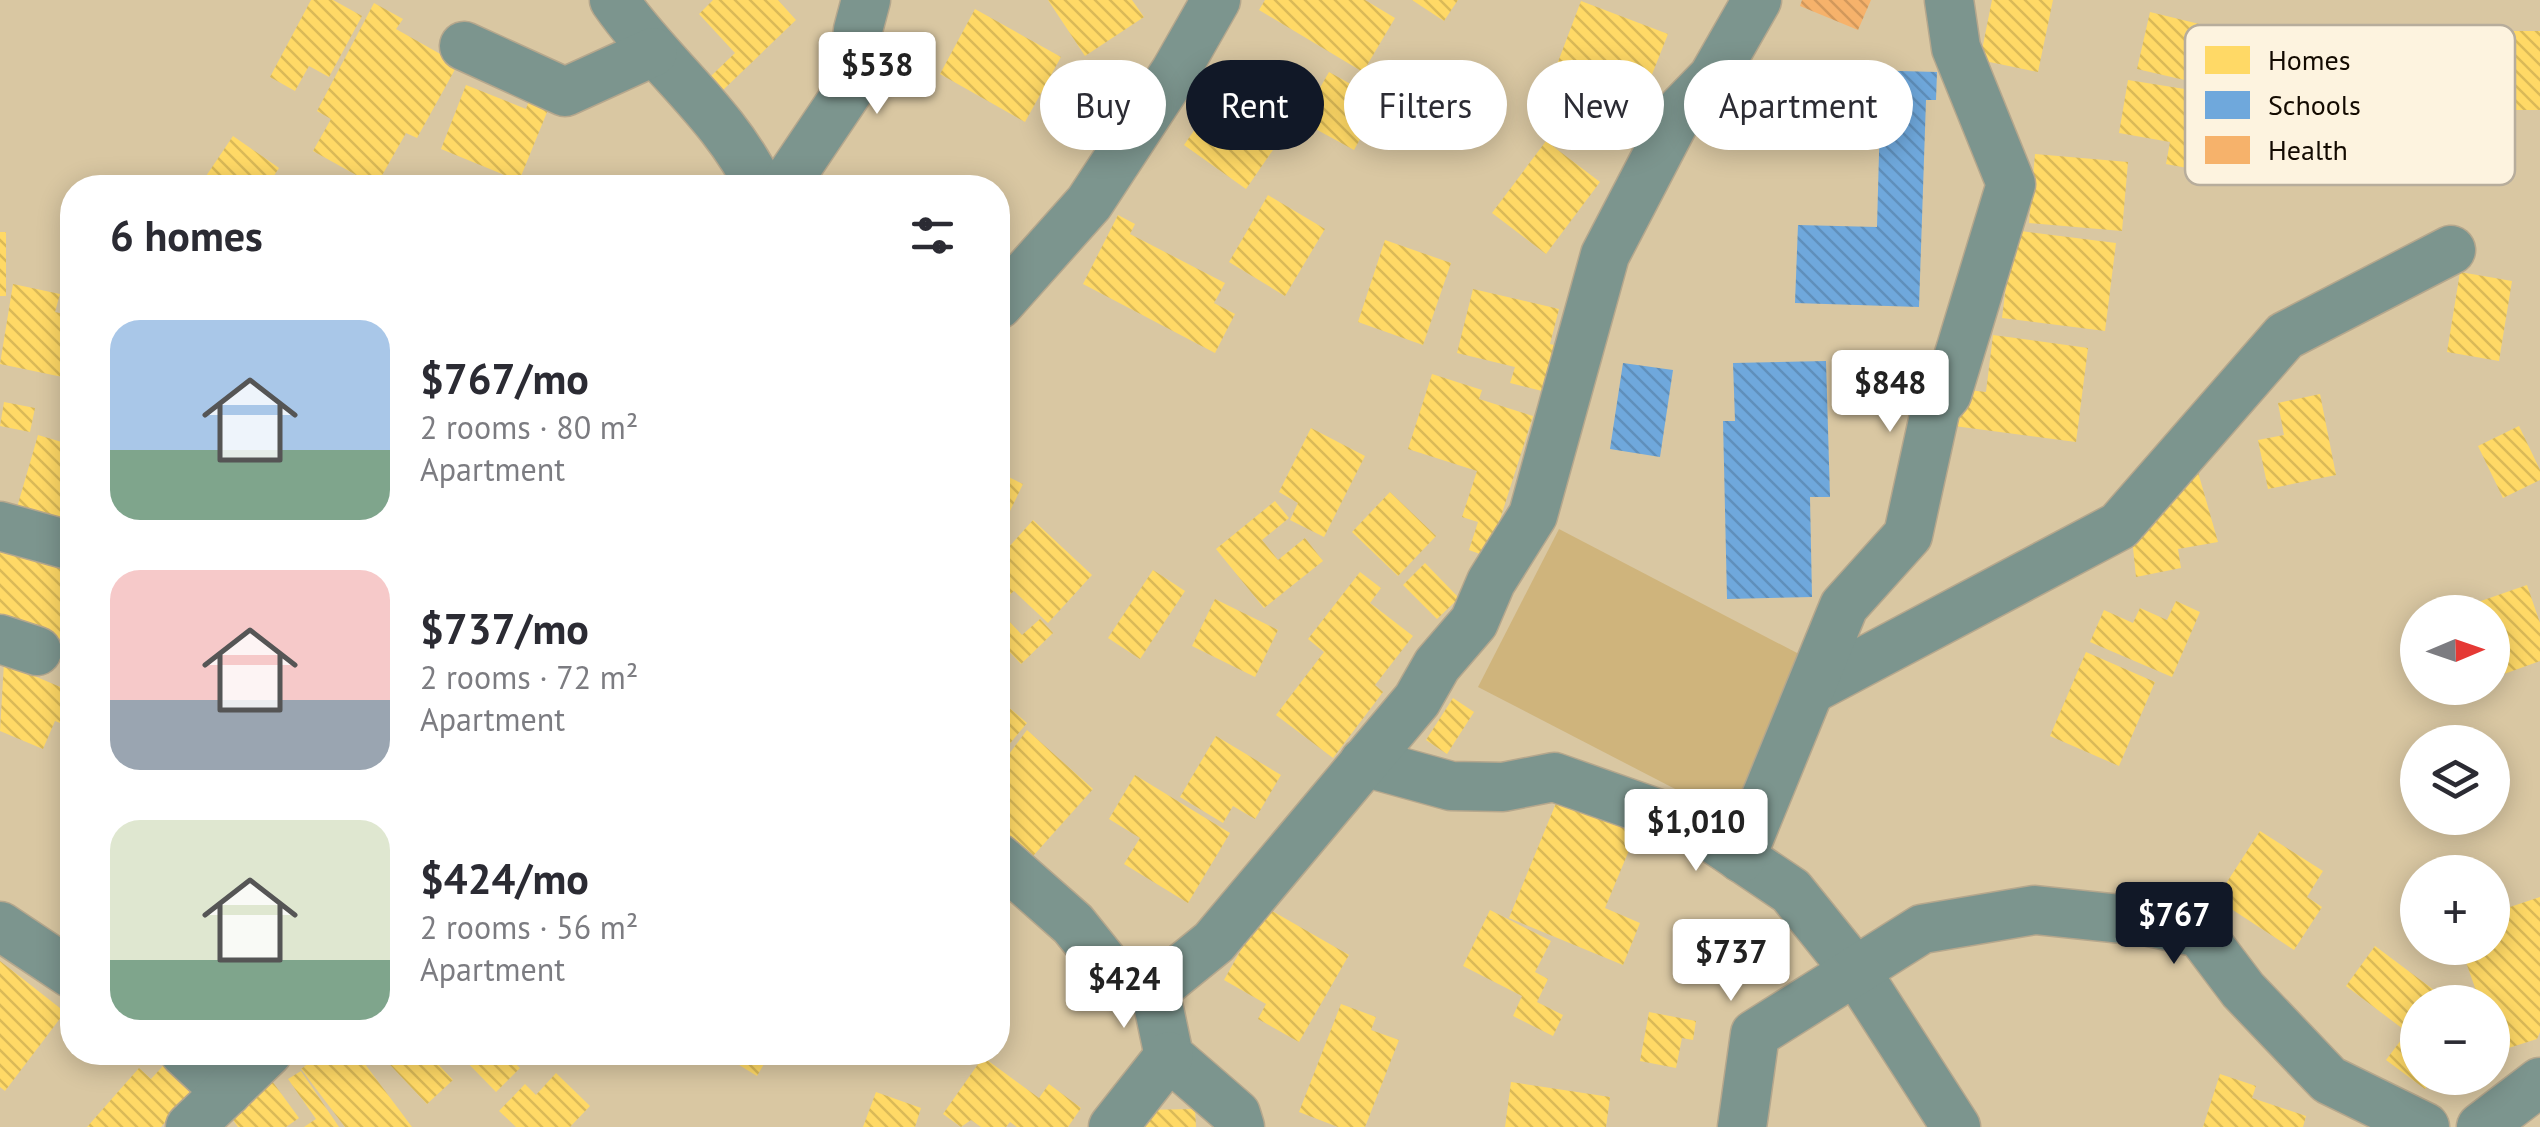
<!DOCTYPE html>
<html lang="en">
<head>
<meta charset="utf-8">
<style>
  :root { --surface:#fff; --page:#f7f7f7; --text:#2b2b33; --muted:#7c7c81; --accent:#111827 }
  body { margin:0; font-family:"PT Sans",sans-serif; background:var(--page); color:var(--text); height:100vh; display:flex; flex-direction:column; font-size:38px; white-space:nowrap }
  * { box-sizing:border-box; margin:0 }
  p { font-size:32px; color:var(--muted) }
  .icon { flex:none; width:55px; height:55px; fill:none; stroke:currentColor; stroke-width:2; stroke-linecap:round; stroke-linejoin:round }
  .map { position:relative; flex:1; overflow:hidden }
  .sheet { position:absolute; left:60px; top:175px; width:950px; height:890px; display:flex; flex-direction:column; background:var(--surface); border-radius:40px; box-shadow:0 5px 25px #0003 }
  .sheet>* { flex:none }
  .top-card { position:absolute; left:1040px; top:60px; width:950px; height:90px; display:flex; gap:20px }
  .needle { width:65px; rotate:88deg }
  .buttons { position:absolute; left:2400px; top:595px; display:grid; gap:20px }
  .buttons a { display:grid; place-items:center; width:110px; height:110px; border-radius:50%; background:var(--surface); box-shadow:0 5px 25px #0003; font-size:50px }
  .price { position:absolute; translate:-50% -85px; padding:0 22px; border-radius:10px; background:#fff; color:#222; font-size:32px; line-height:65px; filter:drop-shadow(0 2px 5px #0008) }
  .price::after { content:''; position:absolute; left:50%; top:60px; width:30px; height:22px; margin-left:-15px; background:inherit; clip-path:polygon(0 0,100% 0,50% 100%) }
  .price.active { background:var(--accent); color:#fff }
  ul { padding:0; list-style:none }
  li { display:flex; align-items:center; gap:30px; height:250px; padding:0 50px }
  li span { display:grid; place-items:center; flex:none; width:280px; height:200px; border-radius:30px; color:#555 }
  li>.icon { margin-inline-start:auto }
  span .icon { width:120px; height:120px; fill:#fffc; stroke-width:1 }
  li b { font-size:42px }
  h2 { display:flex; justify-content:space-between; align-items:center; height:120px; padding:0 50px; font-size:42px }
  .pill { padding:0 35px; border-radius:45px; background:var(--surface); box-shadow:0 5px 25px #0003; font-size:35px; line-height:90px }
  .pill.active { background:var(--accent); color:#fff }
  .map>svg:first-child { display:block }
  .grass { fill:#cfb47c }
  .homes { fill:url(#homes-back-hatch) }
  .schools { fill:url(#schools-back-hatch) }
  .health { fill:url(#health-back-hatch) }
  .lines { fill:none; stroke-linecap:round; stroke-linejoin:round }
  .minor-casing { stroke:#b5a78d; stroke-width:51 }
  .minor { stroke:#7c958e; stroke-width:48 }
  .key { fill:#fdf3df; stroke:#b7ad9c; stroke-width:2.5 }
  .key-label { font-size:28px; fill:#130a00 }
</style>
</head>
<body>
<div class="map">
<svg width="2540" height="1127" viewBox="0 0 2540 1127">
  <defs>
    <pattern id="homes-back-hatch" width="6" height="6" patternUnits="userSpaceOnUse" patternTransform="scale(2.5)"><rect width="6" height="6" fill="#ffd966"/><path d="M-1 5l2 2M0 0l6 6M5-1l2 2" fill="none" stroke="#dab957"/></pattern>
    <pattern id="schools-back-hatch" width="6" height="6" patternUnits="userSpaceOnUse" patternTransform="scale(2.5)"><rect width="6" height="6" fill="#6fa8dc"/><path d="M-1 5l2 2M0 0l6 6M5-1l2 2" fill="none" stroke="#5f8fbb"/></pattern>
    <pattern id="health-back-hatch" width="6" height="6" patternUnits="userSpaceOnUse" patternTransform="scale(2.5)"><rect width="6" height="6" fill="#f6b26b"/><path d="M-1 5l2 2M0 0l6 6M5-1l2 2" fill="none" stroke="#d2985b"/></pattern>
  </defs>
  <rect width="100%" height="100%" fill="#d9c7a2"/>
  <polygon class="grass" points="1559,529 1820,665 1739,822 1478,687"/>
  <g class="homes">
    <polygon points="311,0 333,0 362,16 329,77 309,66 295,91 270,77"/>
    <polygon points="713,0 778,0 796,20 723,90 711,76 735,53 699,14"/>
    <polygon points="1048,0 1132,0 1144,17 1085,56"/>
    <polygon points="1265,0 1365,0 1395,18 1363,72 1259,10"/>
    <polygon points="1412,0 1458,0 1444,21"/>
    <polygon points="1992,0 2053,0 2038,72 1980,60"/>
    <polygon points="1581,1 1668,34 1632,125 1547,91"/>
    <polygon points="374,3 403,19 396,29 458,64 417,138 406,133 376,186 313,151 331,119 317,111"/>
    <polygon points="975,9 1061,57 1025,122 940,74"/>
    <polygon points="2150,12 2232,32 2219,88 2137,69"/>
    <rect x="2505" y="31" width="35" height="79"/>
    <polygon points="1329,72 1381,101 1354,150 1301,121"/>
    <polygon points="2128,80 2216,94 2203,171 2166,164 2170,142 2119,133"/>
    <polygon points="466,85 526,109 532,92 552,100 519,181 441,149"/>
    <polygon points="1222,90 1284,134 1246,189 1184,145"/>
    <polygon points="233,136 279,168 266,188 198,188"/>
    <polygon points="1546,141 1600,182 1546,254 1492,213"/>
    <polygon points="2035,154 2128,162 2122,231 2029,223"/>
    <polygon points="1268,195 1325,229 1285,296 1229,262"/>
    <polygon points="1118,215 1135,224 1130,234 1225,283 1214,303 1235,314 1215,353 1083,284"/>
    <polygon points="2013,230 2116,243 2105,331 2002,318"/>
    <rect x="0" y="232" width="6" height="64"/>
    <polygon points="1385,240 1451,263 1423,345 1358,322"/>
    <polygon points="2460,272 2512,281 2499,361 2447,352"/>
    <polygon points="13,284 60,294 55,312 72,316 72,379 0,364"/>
    <polygon points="1473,289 1559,309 1550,344 1561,347 1550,393 1510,383 1515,367 1457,353"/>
    <polygon points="1993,335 2088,348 2076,442 1954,426 1959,389 1986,392"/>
    <polygon points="1432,374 1482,390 1479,399 1533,416 1488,557 1469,550 1478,522 1462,517 1477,471 1408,449"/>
    <polygon points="2320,394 2336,475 2268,489 2258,440 2284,435 2278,403"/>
    <polygon points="4,402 35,408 30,432 0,426"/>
    <polygon points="2519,426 2540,470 2540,480 2503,498 2478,446"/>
    <polygon points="1311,428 1365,456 1324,537 1290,520 1298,503 1279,492"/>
    <polygon points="38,435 72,445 72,527 16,511"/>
    <polygon points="2194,458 2218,542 2178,549 2181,568 2136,577 2131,528"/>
    <polygon points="998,472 1023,484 998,536"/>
    <polygon points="1390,492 1436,536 1398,576 1352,532"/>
    <polygon points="1275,501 1289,518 1262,540 1278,560 1305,538 1323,561 1264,608 1216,549"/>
    <polygon points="1033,520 1092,575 1048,623 1014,591 998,605 998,559"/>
    <polygon points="0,548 72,568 72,613 65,640 0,622"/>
    <polygon points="1425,563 1459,598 1437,619 1403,585"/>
    <polygon points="1153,570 1185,591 1140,659 1108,638"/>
    <polygon points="1360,572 1381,588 1370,603 1413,636 1375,685 1383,692 1333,758 1276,715 1324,652 1308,639"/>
    <polygon points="2527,585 2540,623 2540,661 2504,674 2492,642 2492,612 2482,612 2478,602"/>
    <polygon points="1215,599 1278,630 1255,677 1192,646"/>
    <polygon points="2176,601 2200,612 2172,677 2090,642 2104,610 2133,623 2140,608 2167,620"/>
    <polygon points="998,609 1022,635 1040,619 1053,633 1021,664 998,640"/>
    <polygon points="2086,652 2155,682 2119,766 2050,736"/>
    <polygon points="4,663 72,692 68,726 55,721 43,749 0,731"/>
    <polygon points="998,698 1027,723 998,758"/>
    <polygon points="1453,698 1474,712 1447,754 1426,740"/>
    <polygon points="1027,730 1093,789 1025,865 998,840 998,769"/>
    <polygon points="1216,736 1281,775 1255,819 1233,806 1223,823 1180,797"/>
    <polygon points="1135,775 1230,833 1188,903 1124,864 1140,838 1109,819"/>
    <polygon points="1561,791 1640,824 1605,908 1640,923 1623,965 1509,918"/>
    <polygon points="2260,831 2323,871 2307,897 2322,907 2294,950 2216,899"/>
    <polygon points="2540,897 2540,1032 2537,1039 2496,1052 2492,1002 2480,1002 2461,948 2492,948 2492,913"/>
    <polygon points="1265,907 1349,955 1299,1042 1258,1019 1266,1004 1224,980"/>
    <polygon points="1490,910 1551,941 1535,972 1548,979 1537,1002 1563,1015 1553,1036 1513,1016 1522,996 1463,966"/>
    <polygon points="2375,946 2450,1002 2418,1002 2418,1078 2434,1078 2425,1089 2386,1060 2407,1032 2346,986"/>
    <polygon points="0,961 65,1012 5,1091 0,1087"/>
    <polygon points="1341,1004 1376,1017 1371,1030 1399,1040 1365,1127 1338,1127 1299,1112"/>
    <polygon points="1649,1012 1696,1021 1693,1040 1682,1038 1676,1068 1640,1061"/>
    <polygon points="323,1052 356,1052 412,1127 345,1127 301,1069"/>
    <polygon points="378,1052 444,1052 435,1061 453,1080 427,1104"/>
    <polygon points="457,1052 511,1052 507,1056 520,1068 496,1092"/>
    <polygon points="718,1052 771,1052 757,1076"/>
    <polygon points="172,1056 200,1082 161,1127 87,1127 139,1068 151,1079"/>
    <polygon points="983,1057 1039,1098 1049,1084 1081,1108 1068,1127 1017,1127 1010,1122 1006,1127 981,1127 971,1120 961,1127 943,1114"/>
    <polygon points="301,1071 339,1127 304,1127 316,1119 288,1079"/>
    <polygon points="556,1073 590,1106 570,1127 516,1127 499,1111 525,1084 536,1095"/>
    <polygon points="2220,1074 2256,1086 2252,1098 2306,1116 2303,1127 2203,1127"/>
    <polygon points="272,1081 299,1118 286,1127 238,1127 228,1113"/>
    <polygon points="1511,1082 1610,1097 1606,1127 1505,1127"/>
    <polygon points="876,1092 921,1108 915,1127 863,1127"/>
    <polygon points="1195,1109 1196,1127 1140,1127 1139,1110"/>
  </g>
  <g class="schools">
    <polygon points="1827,69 1937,72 1936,100 1926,100 1919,307 1795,303 1798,225 1877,227 1880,117 1825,115"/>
    <polygon points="1826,361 1830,497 1810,497 1812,597 1727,599 1723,421 1735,421 1733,363"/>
    <polygon points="1623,363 1673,370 1660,457 1610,449"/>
  </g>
  <polygon class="health" points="1802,0 1871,0 1858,30 1800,6"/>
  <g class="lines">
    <g class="minor-casing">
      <g id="minor">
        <path d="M 614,0 C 659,65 726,115 760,188"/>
        <polyline points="464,46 565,92 653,52"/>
        <polyline points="783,188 853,84 858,30 866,0"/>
        <polyline points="998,305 1089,203 1175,72 1216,0"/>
        <polyline points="0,526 72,546"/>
        <polyline points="0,639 37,651"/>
        <polyline points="1810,690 2119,526 2285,336 2451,250"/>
        <polyline points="1364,762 1451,786 1503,787 1554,777 1696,827 1791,891 1857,973 1956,1127"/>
        <polyline points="998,858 1073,924 1122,985 1155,990 1214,942 1417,700 1437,665 1474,622 1491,582 1533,515 1605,255 1680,111 1713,77 1757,0"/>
        <polyline points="1741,858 1844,606 1908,535 1936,407 1947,394 2011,184 1956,48 1949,0"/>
        <polyline points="0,926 72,974"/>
        <polyline points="1155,990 1169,1056 1236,1114 1240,1127"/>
        <polyline points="184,1052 227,1092"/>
        <polyline points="190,1127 268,1052"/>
        <polyline points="1113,1127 1169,1056"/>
        <polyline points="1742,1127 1755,1034 1922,929 2035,910 2150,922 2200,933 2243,990 2329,1080 2425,1127"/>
        <polyline points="2481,1127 2540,1082"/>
      </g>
    </g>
    <use href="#minor" class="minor"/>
  </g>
  <rect x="2185" y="25" width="330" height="160" rx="15" class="key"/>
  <rect x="2205" y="46" width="45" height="28" fill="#ffd966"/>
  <rect x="2205" y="91" width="45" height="28" fill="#6fa8dc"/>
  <rect x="2205" y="136" width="45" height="28" fill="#f6b26b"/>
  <g class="key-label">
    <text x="2268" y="70">Homes</text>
    <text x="2268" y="115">Schools</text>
    <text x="2268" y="160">Health</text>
  </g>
</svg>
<div class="buttons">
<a><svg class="needle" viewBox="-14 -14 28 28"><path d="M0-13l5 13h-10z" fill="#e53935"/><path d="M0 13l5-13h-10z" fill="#7c7c81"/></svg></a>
<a><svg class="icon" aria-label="layers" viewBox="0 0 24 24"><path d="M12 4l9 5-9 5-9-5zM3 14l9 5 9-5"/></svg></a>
<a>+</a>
<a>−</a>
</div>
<b class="price" style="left:877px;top:117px">$538</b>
<b class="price" style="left:1890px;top:435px">$848</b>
<b class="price" style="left:1696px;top:874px">$1,010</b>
<b class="price active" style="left:2174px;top:967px">$767</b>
<b class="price" style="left:1731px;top:1004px">$737</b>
<b class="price" style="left:1124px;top:1031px">$424</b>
<div class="top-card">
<a class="pill">Buy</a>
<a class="pill active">Rent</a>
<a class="pill">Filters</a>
<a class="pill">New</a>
<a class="pill">Apartment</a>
</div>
<section class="sheet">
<h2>6 homes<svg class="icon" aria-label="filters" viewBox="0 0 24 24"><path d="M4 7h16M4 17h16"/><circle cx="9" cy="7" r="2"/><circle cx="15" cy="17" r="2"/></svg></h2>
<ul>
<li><span style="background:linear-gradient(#a9c7e8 65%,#7fa58c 0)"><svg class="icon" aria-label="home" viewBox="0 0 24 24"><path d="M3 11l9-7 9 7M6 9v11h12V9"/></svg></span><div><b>$767/mo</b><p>2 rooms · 80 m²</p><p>Apartment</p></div></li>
<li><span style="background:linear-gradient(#f6c9c9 65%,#9aa5b1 0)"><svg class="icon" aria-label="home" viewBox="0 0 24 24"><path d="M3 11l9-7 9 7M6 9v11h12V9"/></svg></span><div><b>$737/mo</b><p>2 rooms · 72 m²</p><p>Apartment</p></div></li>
<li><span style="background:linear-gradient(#dfe7d0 70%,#7fa58c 0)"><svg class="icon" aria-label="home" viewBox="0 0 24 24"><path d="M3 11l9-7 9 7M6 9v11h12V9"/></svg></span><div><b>$424/mo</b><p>2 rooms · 56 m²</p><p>Apartment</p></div></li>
</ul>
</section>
</div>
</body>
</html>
